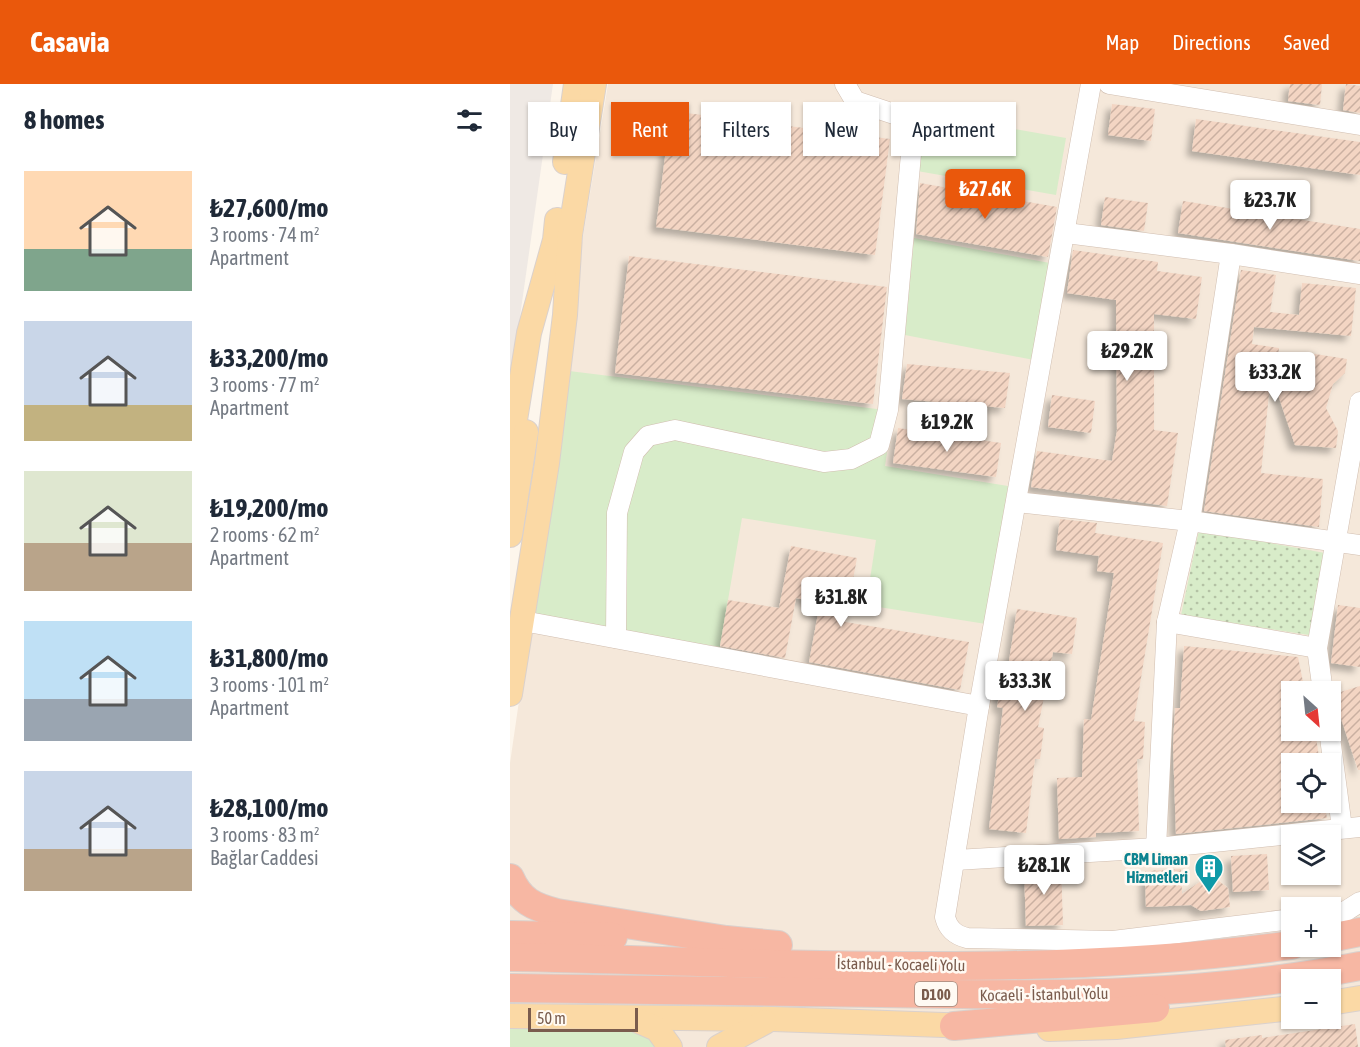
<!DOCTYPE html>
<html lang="en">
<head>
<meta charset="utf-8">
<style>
  :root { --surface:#fff; --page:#f6f6f7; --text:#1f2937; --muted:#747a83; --accent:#ea580c }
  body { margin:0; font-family:"Asap Condensed",sans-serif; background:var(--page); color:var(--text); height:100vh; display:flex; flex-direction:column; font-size:22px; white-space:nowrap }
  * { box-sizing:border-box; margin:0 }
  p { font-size:20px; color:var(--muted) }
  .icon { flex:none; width:33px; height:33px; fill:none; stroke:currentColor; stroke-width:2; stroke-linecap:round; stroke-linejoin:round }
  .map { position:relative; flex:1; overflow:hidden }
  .details { display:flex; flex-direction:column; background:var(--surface); width:510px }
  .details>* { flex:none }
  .hud { position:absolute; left:18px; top:18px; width:570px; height:54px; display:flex; gap:12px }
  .needle { width:39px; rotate:153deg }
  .buttons { position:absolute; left:771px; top:597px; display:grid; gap:12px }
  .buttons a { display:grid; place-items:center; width:60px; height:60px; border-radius:0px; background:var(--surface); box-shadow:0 2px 4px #0004; font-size:30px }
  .scale { position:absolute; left:18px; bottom:15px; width:110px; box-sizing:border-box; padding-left:6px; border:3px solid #7a5c4d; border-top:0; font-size:16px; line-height:21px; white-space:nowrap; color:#7a5c4d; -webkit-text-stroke:4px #fffaf3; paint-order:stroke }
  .price { position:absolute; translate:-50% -51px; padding:0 14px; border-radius:6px; background:#fff; color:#222; font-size:20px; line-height:39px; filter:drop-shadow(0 2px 3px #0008) }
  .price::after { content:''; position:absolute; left:50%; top:36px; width:18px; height:14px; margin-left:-9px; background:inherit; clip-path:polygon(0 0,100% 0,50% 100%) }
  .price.current { background:var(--accent); color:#fff }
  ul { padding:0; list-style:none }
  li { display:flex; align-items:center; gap:18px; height:150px; padding:0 24px }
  li span { display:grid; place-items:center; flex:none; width:168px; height:120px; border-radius:0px; color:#555 }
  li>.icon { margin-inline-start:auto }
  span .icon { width:72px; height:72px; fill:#fffc; stroke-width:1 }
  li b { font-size:26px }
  h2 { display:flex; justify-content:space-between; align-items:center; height:72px; padding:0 24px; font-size:26px }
  .tag { padding:0 21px; border-radius:0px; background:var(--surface); box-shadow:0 2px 4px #0004; font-size:21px; line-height:54px }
  .tag.current { background:var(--accent); color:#fff }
  header { display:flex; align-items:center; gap:36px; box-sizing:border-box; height:84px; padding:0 30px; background:var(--accent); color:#fff }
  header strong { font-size:28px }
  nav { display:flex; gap:33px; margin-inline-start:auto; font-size:21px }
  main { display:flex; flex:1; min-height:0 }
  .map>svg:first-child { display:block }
  .residential { fill:#f5e8da; fill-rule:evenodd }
  .industrial { fill:#efe9e4 }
  .green { fill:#d8ecc9 }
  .park { fill:url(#park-dots) }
  .building { fill:url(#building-hatch); filter:url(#shadow) }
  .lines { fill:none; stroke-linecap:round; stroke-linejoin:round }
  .minor-casing { stroke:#d1beb0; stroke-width:21 }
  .major-casing { stroke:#dad1cd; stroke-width:26 }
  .highway-casing { stroke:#dad1cd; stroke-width:30 }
  .minor { stroke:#fff; stroke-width:20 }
  .major { stroke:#fbd9a5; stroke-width:24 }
  .highway { stroke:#f7b7a3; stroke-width:28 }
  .labels { text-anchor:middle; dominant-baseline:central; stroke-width:5; stroke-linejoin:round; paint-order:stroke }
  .shield { fill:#fffaf3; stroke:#a28b7f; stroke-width:1.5 }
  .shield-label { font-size:15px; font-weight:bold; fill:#7a5c4d }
  .culture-label { font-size:16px; font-weight:bold; fill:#0d838f; stroke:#fffaf3; text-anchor:end }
  .street-label { font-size:16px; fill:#7a5c4d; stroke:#fffaf3 }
</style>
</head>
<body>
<header>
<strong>Casavia</strong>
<nav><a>Map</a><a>Directions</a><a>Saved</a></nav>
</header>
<main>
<section class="details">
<h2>8 homes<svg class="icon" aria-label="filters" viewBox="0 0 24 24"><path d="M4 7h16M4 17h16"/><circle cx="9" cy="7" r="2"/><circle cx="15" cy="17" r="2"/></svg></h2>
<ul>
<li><span style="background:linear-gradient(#ffd9b3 65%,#7fa58c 0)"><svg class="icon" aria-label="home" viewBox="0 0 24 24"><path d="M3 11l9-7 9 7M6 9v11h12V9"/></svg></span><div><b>₺27,600/mo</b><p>3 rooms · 74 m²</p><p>Apartment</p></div></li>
<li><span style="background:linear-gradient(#c9d6e8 70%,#c2b280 0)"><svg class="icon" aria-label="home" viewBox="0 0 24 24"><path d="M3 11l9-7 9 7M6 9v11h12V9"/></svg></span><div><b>₺33,200/mo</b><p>3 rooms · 77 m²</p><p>Apartment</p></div></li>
<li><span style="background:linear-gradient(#dfe7d0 60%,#b9a48a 0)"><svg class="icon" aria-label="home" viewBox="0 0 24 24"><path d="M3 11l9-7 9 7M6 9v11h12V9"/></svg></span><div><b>₺19,200/mo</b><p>2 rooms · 62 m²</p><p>Apartment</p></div></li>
<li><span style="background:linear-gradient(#bfe0f5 65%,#9aa5b1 0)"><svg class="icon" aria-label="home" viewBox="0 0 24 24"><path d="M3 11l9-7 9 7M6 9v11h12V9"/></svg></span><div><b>₺31,800/mo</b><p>3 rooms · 101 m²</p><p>Apartment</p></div></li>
<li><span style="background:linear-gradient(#c9d6e8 65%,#b9a48a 0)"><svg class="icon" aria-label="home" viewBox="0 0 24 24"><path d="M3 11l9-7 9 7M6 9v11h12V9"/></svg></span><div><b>₺28,100/mo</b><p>3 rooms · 83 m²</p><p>Bağlar Caddesi</p></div></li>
</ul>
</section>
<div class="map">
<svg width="850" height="963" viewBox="0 0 850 963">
  <defs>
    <pattern id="park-dots" width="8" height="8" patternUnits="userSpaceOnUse" patternTransform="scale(1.5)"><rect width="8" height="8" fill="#d8ecc9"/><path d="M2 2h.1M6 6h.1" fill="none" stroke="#b4c2a5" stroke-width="1.8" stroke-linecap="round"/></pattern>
    <pattern id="building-hatch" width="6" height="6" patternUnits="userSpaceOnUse" patternTransform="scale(1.5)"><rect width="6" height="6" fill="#f3d5c3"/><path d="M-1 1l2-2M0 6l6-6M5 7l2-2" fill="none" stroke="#cab0a1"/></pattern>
    <filter id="shadow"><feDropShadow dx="-5.5" dy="5.5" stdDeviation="3" flood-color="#0004"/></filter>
  </defs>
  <rect width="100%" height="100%" fill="#fdf6ec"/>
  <path class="residential" d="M 98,0 L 850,0 L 850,963 L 0,963 L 0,679 L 18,555 L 11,531 ZM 782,608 L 820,608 L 820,646 L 782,646 ZM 782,680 L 820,680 L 820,718 L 782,718 ZM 782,752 L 820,752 L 820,790 L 782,790 ZM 782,824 L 820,824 L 820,862 L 782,862 ZM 782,896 L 820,896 L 820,934 L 782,934 Z"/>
  <polygon class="industrial" points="0,0 43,0 0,303"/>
  <g class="green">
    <polygon points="418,30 556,54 546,111 407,87"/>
    <polygon points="404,154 540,179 524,276 395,251"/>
    <polygon points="51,286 383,327 375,382 498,402 476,540 356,521 366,456 232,434 210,563 11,531"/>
    <polygon points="0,943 134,944 149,963 0,963"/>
  </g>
  <polygon class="park" points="689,446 815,469 799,551 671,531"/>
  <g class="building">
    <polygon points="780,0 812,0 810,21 778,17"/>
    <polygon points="836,0 850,2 850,29 833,26"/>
    <polygon points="602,20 645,25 641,57 598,51"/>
    <polygon points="161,27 380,55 365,171 146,143"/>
    <polygon points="686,35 850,58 850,91 682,67"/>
    <polygon points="410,99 547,123 538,173 406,150"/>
    <polygon points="595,113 638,119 634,147 591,141"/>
    <polygon points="673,117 850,145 850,177 668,149"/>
    <polygon points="563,166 648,178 647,187 692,193 686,235 644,230 644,346 668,349 657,422 521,403 527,367 602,377 607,346 606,216 557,209"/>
    <polygon points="119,172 377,203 363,320 105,289"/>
    <polygon points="731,186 766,191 760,228 789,231 792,199 846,204 841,252 744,243 742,260 769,264 765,301 805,270 837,275 835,289 823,300 816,324 828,347 826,364 785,361 761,290 751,389 813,395 809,443 694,427"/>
    <polygon points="397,280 500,289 495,324 392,315"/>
    <polygon points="542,311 585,317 581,349 538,343"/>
    <polygon points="388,344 491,359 486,393 383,379"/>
    <polygon points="550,435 587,439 585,449 653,459 624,637 635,638 633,675 627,675 629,747 586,749 586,753 549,755 547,694 572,693 574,635 581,636 604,489 587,487 589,472 546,466"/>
    <polygon points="281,462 347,474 335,538 459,558 450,606 299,578 310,519 286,514 275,574 210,562 218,516 269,524"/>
    <polygon points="828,521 850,524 850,583 821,579"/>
    <polygon points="507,525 567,534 562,570 543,568 528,643 534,644 530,675 525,675 516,749 479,745 493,624 487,623 495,577 499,577"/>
    <polygon points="674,562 788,573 795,608 782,608 782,646 805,646 809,673 808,680 782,680 782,718 814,718 817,734 666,750 663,662 665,624 670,624"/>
    <polygon points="850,602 850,686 848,686 824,613 824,610"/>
    <polygon points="757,770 759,806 723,808 721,772"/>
    <polygon points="551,782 553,841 516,842 514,784"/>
    <polygon points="671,785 672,810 694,795 705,794 718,804 720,823 691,827 681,821 636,823 635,787"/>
    <polygon points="845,940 848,963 716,963 715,956 752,951 752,954"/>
  </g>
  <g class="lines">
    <g class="minor-casing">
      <g id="minor">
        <path d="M 581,0 L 469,622 L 435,833 C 438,845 445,851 457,854 L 603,857 L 782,835"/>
        <polyline points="599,0 850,41"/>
        <polyline points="556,149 721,170 850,190"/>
        <polyline points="506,418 680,437 850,461"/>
        <polyline points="13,537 469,622"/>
        <polyline points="657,538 807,564"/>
        <polyline points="106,554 107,429 124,368 138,352 165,346 314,378 341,375 369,361 378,326 403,48 396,34 345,17 335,0"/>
        <polyline points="813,608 807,564 850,318"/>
        <polyline points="819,646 832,744"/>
        <polyline points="646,764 657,538 680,437 721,170"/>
        <polyline points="446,776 646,764 850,743"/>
        <polyline points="820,837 850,818"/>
      </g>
    </g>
    <g class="major-casing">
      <g id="major">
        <polyline points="55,78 66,0"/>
        <polyline points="0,367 19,249 45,156 47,136"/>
        <polyline points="0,451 16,348"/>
        <polyline points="0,610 37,379 55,231 60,151 84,0"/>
        <polyline points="820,919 850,914"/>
        <polyline points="0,932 263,935 462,942"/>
        <polyline points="124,935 147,945 160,963"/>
        <polyline points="539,945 606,943 782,924"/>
        <polyline points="209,963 255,938"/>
      </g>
    </g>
    <g class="highway-casing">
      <g id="highway">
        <path d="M 0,794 C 10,817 24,823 47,829 L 216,856 L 268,861"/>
        <polyline points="0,851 103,853"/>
        <polyline points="820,854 850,848"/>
        <path d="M 0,873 C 259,878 524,896 782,861"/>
        <path d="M 0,904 C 124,905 248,907 371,909 C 531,912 693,913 850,882"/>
        <polyline points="444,942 645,924"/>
      </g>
    </g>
    <use href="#minor" class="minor"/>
    <use href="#major" class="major"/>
    <use href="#highway" class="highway"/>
  </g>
  <defs>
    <g id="building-pin" transform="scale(1.5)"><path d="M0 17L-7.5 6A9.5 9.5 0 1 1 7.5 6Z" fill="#0f9aa8" stroke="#fffaf3"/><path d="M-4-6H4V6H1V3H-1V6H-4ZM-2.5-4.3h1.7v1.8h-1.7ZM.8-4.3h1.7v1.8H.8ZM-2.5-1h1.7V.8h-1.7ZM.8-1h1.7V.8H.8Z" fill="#fff"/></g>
  </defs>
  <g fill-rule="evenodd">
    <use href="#building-pin" x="699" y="784"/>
  </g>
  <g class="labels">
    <rect class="shield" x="405" y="898" width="42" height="24" rx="4.5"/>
    <g class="shield-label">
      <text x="426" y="910">D100</text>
    </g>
    <g class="culture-label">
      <text x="678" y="775">CBM Liman<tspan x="678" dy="18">Hizmetleri</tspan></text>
    </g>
    <g class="street-label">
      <text transform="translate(391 880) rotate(1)">İstanbul - Kocaeli Yolu</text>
      <text transform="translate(534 910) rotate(-1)">Kocaeli - İstanbul Yolu</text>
    </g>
  </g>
</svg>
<div class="buttons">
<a><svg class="needle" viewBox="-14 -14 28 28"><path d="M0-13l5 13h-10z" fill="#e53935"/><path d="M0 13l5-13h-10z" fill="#747a83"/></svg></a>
<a><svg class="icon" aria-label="locate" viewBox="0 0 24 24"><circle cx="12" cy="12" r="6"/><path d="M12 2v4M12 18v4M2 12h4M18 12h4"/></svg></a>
<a><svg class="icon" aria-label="layers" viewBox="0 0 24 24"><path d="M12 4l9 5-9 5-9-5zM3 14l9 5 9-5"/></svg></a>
<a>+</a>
<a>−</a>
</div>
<div class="scale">50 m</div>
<b class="price current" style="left:475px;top:136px">₺27.6K</b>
<b class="price" style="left:760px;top:147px">₺23.7K</b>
<b class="price" style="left:617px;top:298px">₺29.2K</b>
<b class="price" style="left:765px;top:319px">₺33.2K</b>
<b class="price" style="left:437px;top:369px">₺19.2K</b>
<b class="price" style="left:331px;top:544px">₺31.8K</b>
<b class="price" style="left:515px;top:628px">₺33.3K</b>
<b class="price" style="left:534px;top:812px">₺28.1K</b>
<div class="hud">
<a class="tag">Buy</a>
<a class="tag current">Rent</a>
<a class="tag">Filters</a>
<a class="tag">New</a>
<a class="tag">Apartment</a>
</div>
</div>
</main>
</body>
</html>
